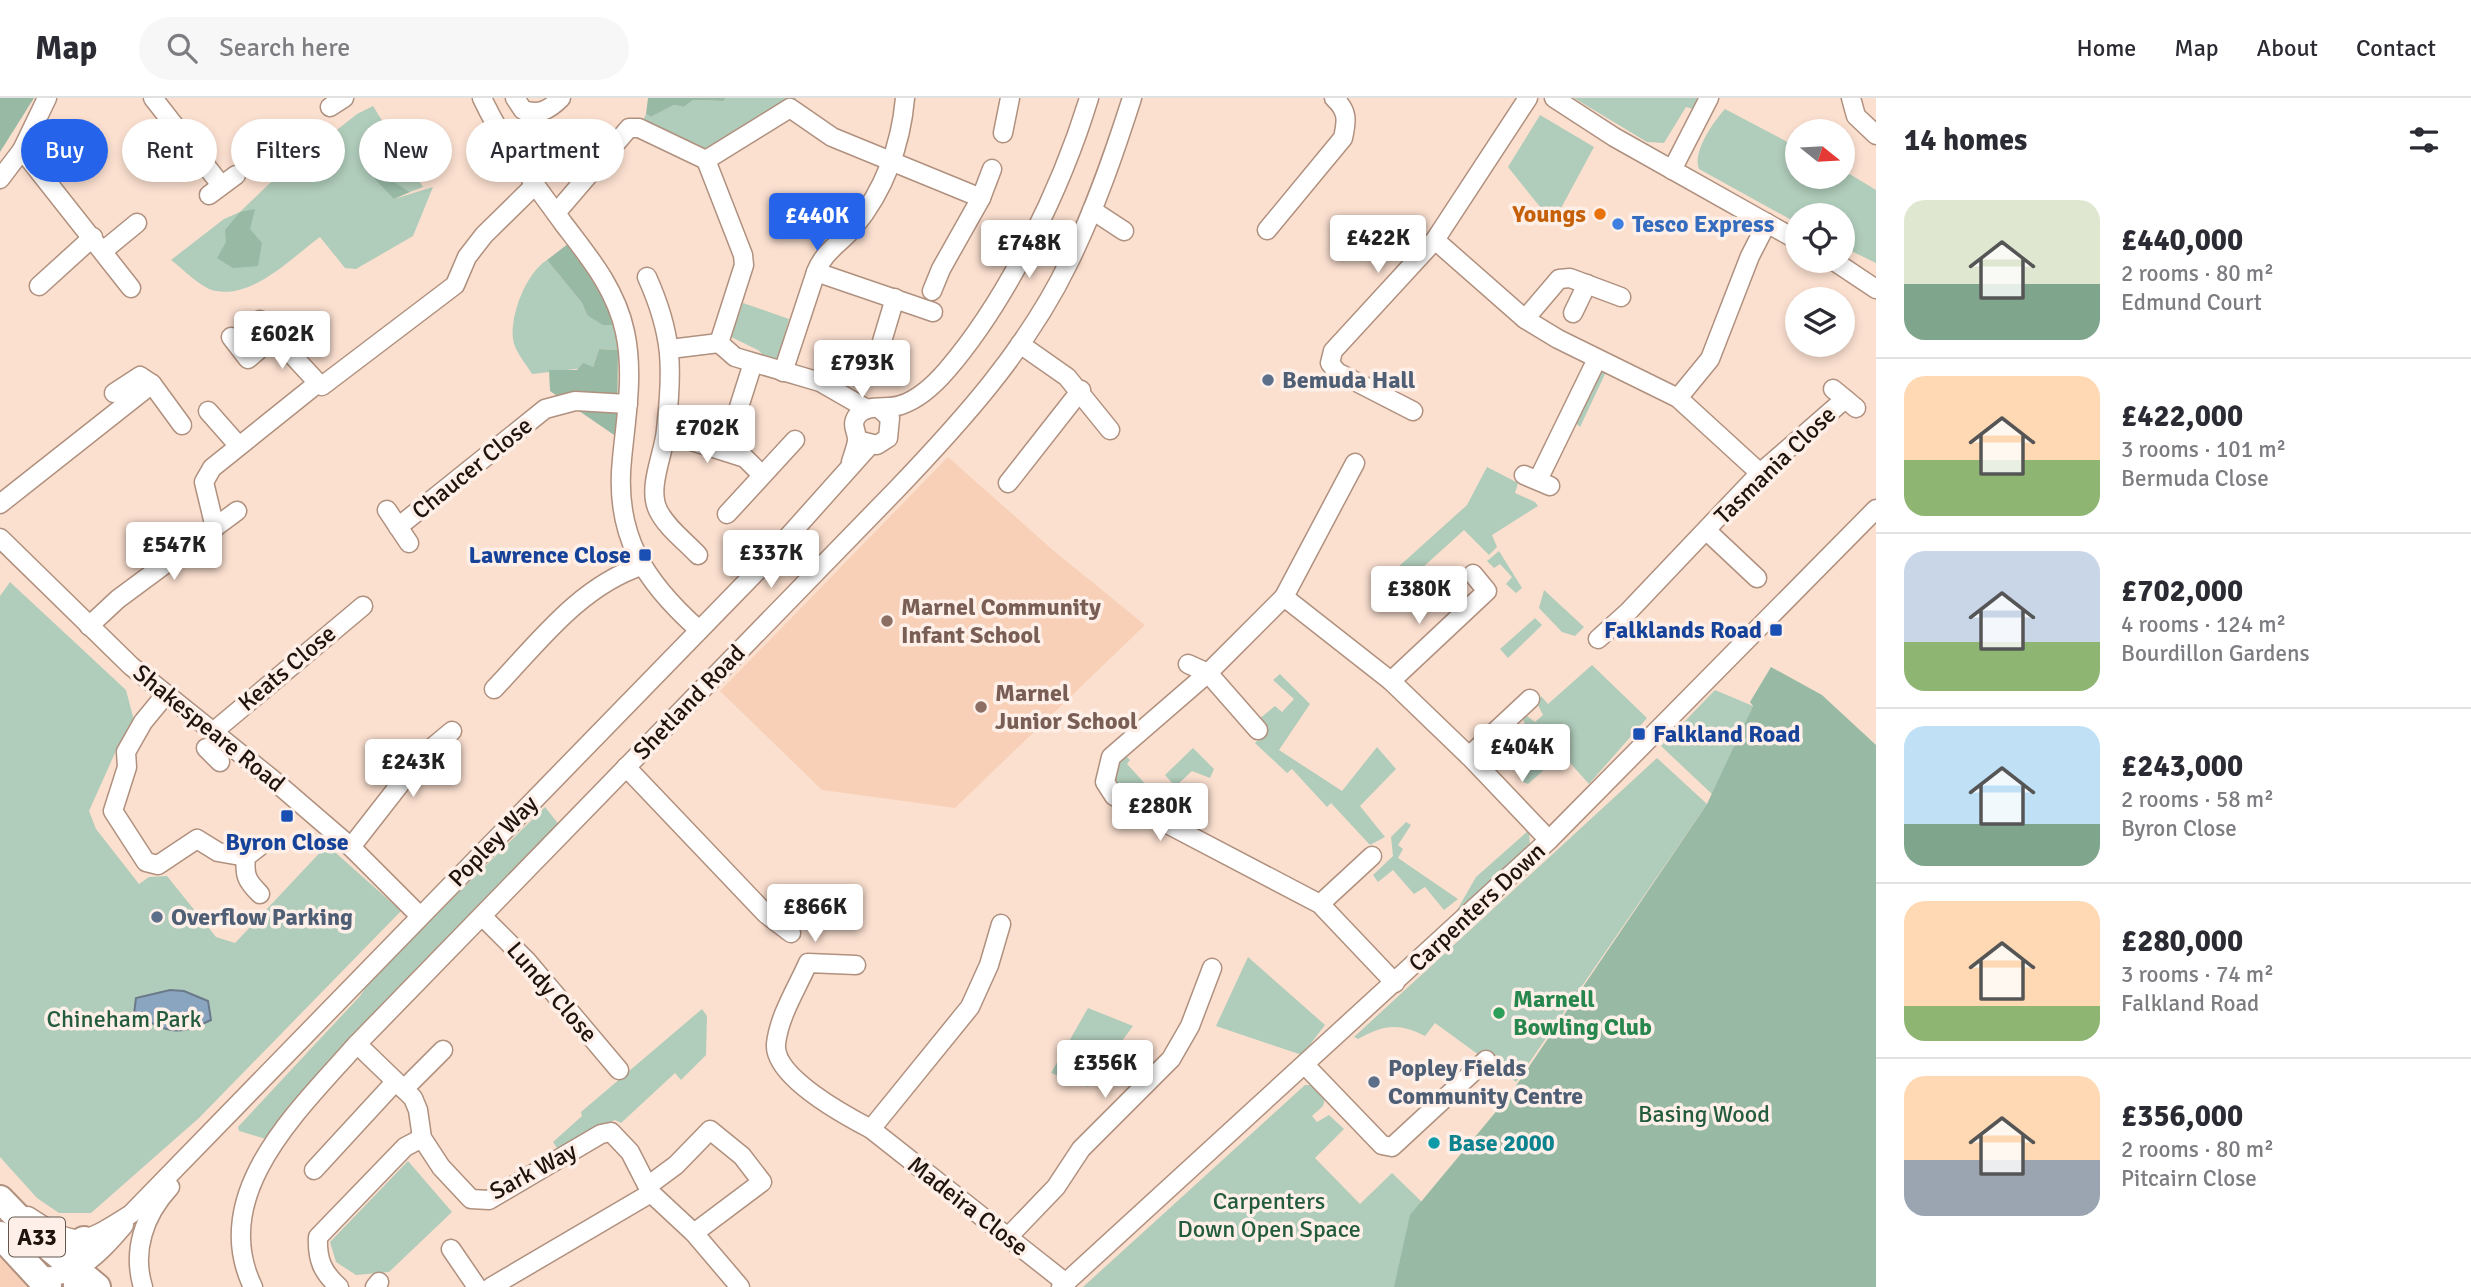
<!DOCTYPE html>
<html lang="en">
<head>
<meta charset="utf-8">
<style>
  :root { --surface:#fff; --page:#f7f7f7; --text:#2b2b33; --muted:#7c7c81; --line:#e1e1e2; --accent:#2563eb }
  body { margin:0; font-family:Signika,sans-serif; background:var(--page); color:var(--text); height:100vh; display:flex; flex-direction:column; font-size:26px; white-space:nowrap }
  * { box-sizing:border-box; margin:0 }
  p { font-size:23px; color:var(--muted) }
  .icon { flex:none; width:38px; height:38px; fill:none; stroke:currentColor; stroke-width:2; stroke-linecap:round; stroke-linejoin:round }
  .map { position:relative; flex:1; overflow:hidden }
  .panel { display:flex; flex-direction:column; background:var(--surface); width:595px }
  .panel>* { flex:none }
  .top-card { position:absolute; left:21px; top:21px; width:665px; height:63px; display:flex; gap:14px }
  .needle { width:46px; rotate:108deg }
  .fabs { position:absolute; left:1785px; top:21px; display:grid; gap:14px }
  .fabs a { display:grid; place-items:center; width:70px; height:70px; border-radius:50%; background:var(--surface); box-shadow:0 4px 10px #0003; font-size:35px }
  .price { position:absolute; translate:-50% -60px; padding:0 16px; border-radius:7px; background:#fff; color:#222; font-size:23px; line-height:46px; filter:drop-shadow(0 2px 4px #0008) }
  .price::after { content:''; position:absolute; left:50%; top:42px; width:21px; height:16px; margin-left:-10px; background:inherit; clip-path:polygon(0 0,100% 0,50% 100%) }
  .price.on { background:var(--accent); color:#fff }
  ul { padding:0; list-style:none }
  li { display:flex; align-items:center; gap:21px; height:175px; padding:0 28px }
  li+li { border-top:2px solid var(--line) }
  li span { display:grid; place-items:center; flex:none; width:196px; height:140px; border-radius:21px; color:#555 }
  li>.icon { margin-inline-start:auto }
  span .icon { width:84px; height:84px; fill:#fffc; stroke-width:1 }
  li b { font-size:30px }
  h2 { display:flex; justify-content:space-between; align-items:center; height:84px; padding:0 28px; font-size:30px }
  .tag { padding:0 24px; border-radius:32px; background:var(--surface); box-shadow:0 4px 10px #0003; font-size:24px; line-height:63px }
  .tag.on { background:var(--accent); color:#fff }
  header { display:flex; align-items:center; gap:42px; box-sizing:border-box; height:98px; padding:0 35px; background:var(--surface); border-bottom:2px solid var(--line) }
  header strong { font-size:33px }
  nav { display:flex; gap:38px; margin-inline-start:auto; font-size:24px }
  .search { width:490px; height:63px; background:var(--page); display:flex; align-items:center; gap:18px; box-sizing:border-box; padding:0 24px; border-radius:38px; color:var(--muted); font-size:26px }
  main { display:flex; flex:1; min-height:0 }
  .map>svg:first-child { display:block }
  .built { fill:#f8d0b7 }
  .green { fill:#b0ccba }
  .forest { fill:#98baa5 }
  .water { fill:#8aa5bf; stroke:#6a7a8a; stroke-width:2 }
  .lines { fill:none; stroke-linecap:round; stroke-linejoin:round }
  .minor-casing { stroke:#b0907e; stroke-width:21 }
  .highway-casing { stroke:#b0907e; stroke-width:30 }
  .minor { stroke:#fff; stroke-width:18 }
  .highway { stroke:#fff; stroke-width:26 }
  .food-dot { fill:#e8710a; stroke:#fef0e8; stroke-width:2.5 }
  .shop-dot { fill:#3f7fe0; stroke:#fef0e8; stroke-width:2.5 }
  .service-dot { fill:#5c6f8a; stroke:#fef0e8; stroke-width:2.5 }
  .transit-dot { fill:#1a4fb4; stroke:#fef0e8; stroke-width:2.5 }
  .education-dot { fill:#8d6e63; stroke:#fef0e8; stroke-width:2.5 }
  .leisure-dot { fill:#2e9e5b; stroke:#fef0e8; stroke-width:2.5 }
  .culture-dot { fill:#0f9aa8; stroke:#fef0e8; stroke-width:2.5 }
  .labels { text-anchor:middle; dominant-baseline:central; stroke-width:7; stroke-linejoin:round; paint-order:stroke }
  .shield { fill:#fef0e8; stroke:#62564f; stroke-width:2 }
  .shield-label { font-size:23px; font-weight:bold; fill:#1f140d }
  .food-label { font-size:24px; font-weight:bold; fill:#c56008; stroke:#fef0e8; text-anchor:end }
  .shop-label { font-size:24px; font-weight:bold; fill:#366cbe; stroke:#fef0e8; text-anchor:start }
  .service-label { font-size:24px; font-weight:bold; fill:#4e5e75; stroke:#fef0e8; text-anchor:start }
  .street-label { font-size:24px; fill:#1f140d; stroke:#fef0e8 }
  .transit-label { font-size:24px; font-weight:bold; fill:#164399; stroke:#fef0e8; text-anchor:end }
  .education-label { font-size:24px; font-weight:bold; fill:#785e54; stroke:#fef0e8; text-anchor:start }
  .leisure-label { font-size:24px; font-weight:bold; fill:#27864d; stroke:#fef0e8; text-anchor:start }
  .park-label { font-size:24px; fill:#225b3d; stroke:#fef0e8 }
  .culture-label { font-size:24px; font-weight:bold; fill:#0d838f; stroke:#fef0e8; text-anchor:start }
</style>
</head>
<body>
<header>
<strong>Map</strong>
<div class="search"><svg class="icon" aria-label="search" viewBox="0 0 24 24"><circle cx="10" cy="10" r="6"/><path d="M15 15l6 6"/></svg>Search here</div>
<nav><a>Home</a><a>Map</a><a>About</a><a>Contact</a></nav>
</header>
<main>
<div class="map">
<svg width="1876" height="1189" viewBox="0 0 1876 1189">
  <rect width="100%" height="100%" fill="#fbe0d0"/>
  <g class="built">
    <polygon points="948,359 1054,453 1145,527 955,710 822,692 720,593"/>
    <polygon points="0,1152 36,1189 0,1189"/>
  </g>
  <g class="green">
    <polygon points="726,0 796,0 790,10 706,62 639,30 646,16 651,19 674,7 684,9 693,2 723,3"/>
    <polygon points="1574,0 1699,0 1693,11 1686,9 1664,45 1647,44"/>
    <path d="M 373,8 L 423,89 L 410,94 L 393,83 L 392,74 L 394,101 L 433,89 L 413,138 L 356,171 L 345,170 L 320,139 C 291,160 254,200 216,193 C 202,191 183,171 171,162 L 224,121 L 240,114 L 269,86 L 357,16 Z"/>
    <path d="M 1725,11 L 1795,48 L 1797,44 L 1797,79 L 1843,79 L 1843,72 L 1876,92 L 1876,165 L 1843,149 L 1843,117 L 1797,117 L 1797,125 L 1699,71 C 1692,54 1714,23 1725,11 Z"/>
    <polygon points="1540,17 1594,49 1553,125 1508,69"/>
    <path d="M 547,162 L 582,205 L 587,217 L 618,227 L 618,252 L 599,251 L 593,269 L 532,276 C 526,266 514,252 513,241 C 510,217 526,175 547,162 Z"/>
    <polygon points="743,205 789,221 776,269 758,252 731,239"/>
    <polygon points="1604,272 1606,274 1580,329 1575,324 1599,274"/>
    <polygon points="1487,369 1518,385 1515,395 1535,404 1538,408 1492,437 1497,449 1489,457 1464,432 1390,499 1381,493 1388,486 1386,480 1467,407"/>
    <polygon points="1499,453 1522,490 1516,495 1506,486 1512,479 1500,466 1494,470 1487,463"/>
    <polygon points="10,484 126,592 135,626 119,646 89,713 96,731 139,786 149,779 167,778 216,839 235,845 327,747 401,813 199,1020 91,1115 59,1115 37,1100 0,1059 0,498"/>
    <polygon points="1544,492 1584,529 1575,538 1562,534 1539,510"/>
    <polygon points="1535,520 1542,527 1508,560 1500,551"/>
    <polygon points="1592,567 1647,620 1589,686 1562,656 1528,686 1523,684 1524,677 1554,648 1536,628 1490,671 1484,665 1485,649 1495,653 1525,625 1520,618 1527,618 1535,624 1543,617 1537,605 1541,598 1548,606"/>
    <polygon points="1280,576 1310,606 1279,652 1342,693 1377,649 1396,671 1360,708 1385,739 1370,747 1331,705 1327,709 1292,671 1287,675 1255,645 1268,632 1258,622 1275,608 1282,614 1294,601 1273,582"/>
    <polygon points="1715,592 1753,608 1713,697 1661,648"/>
    <polygon points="1193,650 1214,671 1210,680 1192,673 1176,688 1180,689 1165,718 1117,693 1112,673 1124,656 1130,662 1127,666 1161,703 1175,688 1165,677"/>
    <path d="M 1657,660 L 1707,706 L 1516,984 L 1435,925 L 1425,938 C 1399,924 1382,927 1358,941 L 1354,939 Z"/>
    <polygon points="545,709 564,733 273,1043 239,1033 238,1029 360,898 374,878"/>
    <polygon points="1406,724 1411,727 1398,747 1403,751 1398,760 1458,801 1444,812 1425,789 1414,796 1393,772 1378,784 1373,777 1393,758 1391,739"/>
    <polygon points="1529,732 1530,750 1453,819 1476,779"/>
    <polygon points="1248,859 1325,927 1302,957 1216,928"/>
    <polygon points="1088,910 1133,928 1088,989 1051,975"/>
    <polygon points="702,911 707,918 706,957 681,982 675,975 621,1025 615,1022 557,1050 553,1044 582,1018 581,1014"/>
    <polygon points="1305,987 1317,987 1326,998 1323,1008 1312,1018 1317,1024 1329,1017 1344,1031 1315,1060 1360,1106 1392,1075 1422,1104 1876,1189 1083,1189"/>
    <polygon points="408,1063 452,1114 389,1174 356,1177 336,1164 330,1144"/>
  </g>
  <g class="forest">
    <polygon points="0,0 34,0 0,54"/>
    <polygon points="648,0 726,0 723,3 693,2 684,9 674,7 651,19 646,16"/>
    <polygon points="377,72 393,74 393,83 410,94 394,101 374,80"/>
    <polygon points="255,111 250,131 262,145 258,168 233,170 217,160 226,144 225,132 240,114"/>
    <polygon points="573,142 599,173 618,227 603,227 587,217 582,205 547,162"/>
    <polygon points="599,251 618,252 617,339 550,293 549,272 577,272 583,265 593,269"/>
    <polygon points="1771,569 1822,597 1876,647 1876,1189 1394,1189 1410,1117 1509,998 1707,706 1753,608 1750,604"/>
  </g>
  <path class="water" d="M 170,892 L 184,893 L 208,903 L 211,922 C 176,940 167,933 134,916 L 136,900 Z"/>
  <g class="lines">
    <g class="minor-casing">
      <g id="minor">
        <polyline points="153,0 221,87"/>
        <path d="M 482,0 C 503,45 534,85 563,125 C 589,159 616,191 625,234 C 634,276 626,319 622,361 C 614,437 644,483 699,532"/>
        <path d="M 515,0 L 523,12 C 540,17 549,12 561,0"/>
        <polyline points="1554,0 1614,39 1797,142"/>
        <polyline points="1851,0 1856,18 1876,37"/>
        <polyline points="330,9 344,0"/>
        <polyline points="1003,35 1010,0"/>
        <polyline points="22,52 131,190"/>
        <polyline points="706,62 790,10 832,39 981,100"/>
        <polyline points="1672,72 1709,0"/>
        <polyline points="0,81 22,52 47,0"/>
        <polyline points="209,97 236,77"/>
        <polyline points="1092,112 1124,133"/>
        <polyline points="556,115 629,30 639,30 706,62 743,157 744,167 719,245"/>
        <path d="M 1267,132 L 1343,40 C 1347,22 1348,13 1334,0"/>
        <polyline points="1435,142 1525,221 1558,241 1678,300 1760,375"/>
        <polyline points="103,153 137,125"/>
        <polyline points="1834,163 1876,191"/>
        <path d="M 816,174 C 824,153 840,146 854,129 C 884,93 901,47 905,0"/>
        <path d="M 647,179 C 673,237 673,270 666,332 C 664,356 647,389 658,412 C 666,429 685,443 698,457"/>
        <polyline points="39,188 93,139"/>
        <polyline points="932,193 941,171 981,100 992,71"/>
        <polyline points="1573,215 1587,186"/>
        <polyline points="1525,221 1559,181 1570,180 1621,199"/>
        <polyline points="231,239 248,261 276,237"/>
        <polyline points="719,245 735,259 820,284 867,311"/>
        <polyline points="1020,246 1067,279 1110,332"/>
        <polyline points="880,250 895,200"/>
        <polyline points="670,251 719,245"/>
        <polyline points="783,274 816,174 933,214"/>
        <polyline points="318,285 322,288 455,187 467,159 484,137 535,87"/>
        <polyline points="1833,291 1856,310"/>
        <polyline points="114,295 140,278 152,286 182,327"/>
        <polyline points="1678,300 1710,261 1750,158 1767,125"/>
        <polyline points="208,313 238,347"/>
        <polyline points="1413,313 1337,274 1330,265 1333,253 1435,142 1528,0"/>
        <polyline points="666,335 745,360 762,377"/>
        <polyline points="861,343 877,347 888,340 890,320 880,311"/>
        <polyline points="725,353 753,265"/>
        <path d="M 851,364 C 853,357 856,350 857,343 C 858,334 850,328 857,318 C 866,305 887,312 901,307 C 919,301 935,286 947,272 C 1008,201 1062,89 1089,0"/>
        <polyline points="1524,377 1550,388"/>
        <polyline points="1538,382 1597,261"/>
        <polyline points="1008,385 1081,292"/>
        <polyline points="0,406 152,286"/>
        <polyline points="387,412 409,445"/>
        <polyline points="727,416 795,342"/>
        <polyline points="398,429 545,311 575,303 628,306"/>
        <polyline points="215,430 204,384 212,370 318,285 260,222"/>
        <polyline points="1707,433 1757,480"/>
        <polyline points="0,440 131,568 272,681 351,749 420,818"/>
        <polyline points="1284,499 1355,365"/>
        <polyline points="89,528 118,501 237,413"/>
        <polyline points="1598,541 1628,514 1760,375 1845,301"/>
        <polyline points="1188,566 1208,575 1258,632"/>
        <polyline points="1391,583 1487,493 1473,476"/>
        <path d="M 494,591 C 538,545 579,489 641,468"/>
        <polyline points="166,596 143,624 126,654 127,669 113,713 146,764 158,767 197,741 218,754 246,759"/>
        <polyline points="213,634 363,508"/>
        <polyline points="206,650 220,664"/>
        <polyline points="1469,658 1530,601"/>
        <polyline points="626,669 766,816 791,835"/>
        <polyline points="351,749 422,658 452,633"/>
        <path d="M 260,796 C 247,783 244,778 246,759 L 260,748"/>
        <polyline points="1320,806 1372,758"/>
        <polyline points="482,818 527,863 619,972"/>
        <path d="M 856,867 L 808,865 C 797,890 779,918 776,946 C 773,979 846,1018 871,1031 L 1066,1185"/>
        <polyline points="1395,885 1320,806 1114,698 1105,684 1111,659 1208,575 1284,499 1391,583 1472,661 1549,742"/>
        <polyline points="357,946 413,1000 418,1012 422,1040 441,1069 471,1101 489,1102 601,1036 611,1034 630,1054 651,1095"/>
        <polyline points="1305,967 1382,1047 1392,1049 1486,962"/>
        <polyline points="404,991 443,952"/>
        <polyline points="871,1031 970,909 989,867 1001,826"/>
        <polyline points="314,1072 395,984"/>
        <polyline points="649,1087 676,1067 710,1032 742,1058 762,1084 694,1135"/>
        <polyline points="651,1095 694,1135 740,1189"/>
        <path d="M 28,1118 C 78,1151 82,1147 131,1116 L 761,469 L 870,347"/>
        <polyline points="1008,1139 1056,1089 1081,1051 1171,961 1190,928 1212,870"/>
        <polyline points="451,1151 477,1189"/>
        <path d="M 35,1179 C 77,1181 98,1157 124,1127"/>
        <path d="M 143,1189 C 132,1153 144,1117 170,1089"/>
        <path d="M 253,1189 C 207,1095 301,1010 357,946 L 896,392 C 962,323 1027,251 1069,164 C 1095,111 1114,56 1132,0"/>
        <path d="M 339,1189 C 322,1174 317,1161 318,1139 L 405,1049 L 422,1040"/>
        <polyline points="375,1189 379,1184"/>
        <polyline points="491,1189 651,1095"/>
        <polyline points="1061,1189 1549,742 1876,411"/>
      </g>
    </g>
    <g class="highway-casing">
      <g id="highway">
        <polyline points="0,1101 39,1141 97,1189"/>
        <polyline points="0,1137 48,1189"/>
        <polyline points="77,1187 75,1161 84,1142"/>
      </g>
    </g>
    <use href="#minor" class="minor"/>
    <use href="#highway" class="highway"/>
  </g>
  <circle class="food-dot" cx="1600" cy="116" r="7"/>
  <circle class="shop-dot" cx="1618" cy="126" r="7"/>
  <g class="service-dot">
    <circle cx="1268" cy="282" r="7"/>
    <circle cx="157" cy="819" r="7"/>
    <circle cx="1374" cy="984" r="7"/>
  </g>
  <g class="transit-dot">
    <rect x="638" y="450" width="14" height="14" rx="3.5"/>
    <rect x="1769" y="525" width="14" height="14" rx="3.5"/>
    <rect x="1632" y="629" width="14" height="14" rx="3.5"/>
    <rect x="280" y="711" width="14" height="14" rx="3.5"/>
  </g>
  <g class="education-dot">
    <circle cx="887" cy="523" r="7"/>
    <circle cx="981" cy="609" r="7"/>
  </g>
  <circle class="leisure-dot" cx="1499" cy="915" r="7"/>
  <circle class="culture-dot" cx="1434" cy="1045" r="7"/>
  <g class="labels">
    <rect class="shield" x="9" y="1119.5" width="56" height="39" rx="5"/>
    <g class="shield-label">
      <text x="37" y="1139">A33</text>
    </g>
    <g class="food-label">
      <text x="1586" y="116">Youngs</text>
    </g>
    <g class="shop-label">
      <text x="1632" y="126">Tesco Express</text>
    </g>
    <g class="service-label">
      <text x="1282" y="282">Bemuda Hall</text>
      <text x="171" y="819">Overflow Parking</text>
      <text x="1388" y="970">Popley Fields<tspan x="1388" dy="28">Community Centre</tspan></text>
    </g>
    <g class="street-label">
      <text transform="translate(1775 367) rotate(-44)">Tasmania Close</text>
      <text transform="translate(472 370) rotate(-39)">Chaucer Close</text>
      <text transform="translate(287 570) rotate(-40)">Keats Close</text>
      <text transform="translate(689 604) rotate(-46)">Shetland Road</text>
      <text transform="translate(209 630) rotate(39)">Shakespeare Road</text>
      <text transform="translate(493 743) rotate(-46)">Popley Way</text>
      <text transform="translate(1477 809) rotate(-43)">Carpenters Down</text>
      <text transform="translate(552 894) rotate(49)">Lundy Close</text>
      <text transform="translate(533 1073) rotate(-28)">Sark Way</text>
      <text transform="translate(968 1108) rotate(38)">Madeira Close</text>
    </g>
    <g class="transit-label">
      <text x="631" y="457">Lawrence Close</text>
      <text x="1762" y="532">Falklands Road</text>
      <text x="1653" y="636" text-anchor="start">Falkland Road</text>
      <text x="287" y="744" text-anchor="middle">Byron Close</text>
    </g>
    <g class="education-label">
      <text x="901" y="509">Marnel Community<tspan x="901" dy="28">Infant School</tspan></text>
      <text x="995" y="595">Marnel<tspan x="995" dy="28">Junior School</tspan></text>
    </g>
    <g class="leisure-label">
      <text x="1513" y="901">Marnell<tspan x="1513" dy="28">Bowling Club</tspan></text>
    </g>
    <g class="park-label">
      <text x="124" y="921">Chineham Park</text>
      <text x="1704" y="1016">Basing Wood</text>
      <text x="1269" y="1103">Carpenters<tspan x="1269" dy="28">Down Open Space</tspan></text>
    </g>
    <g class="culture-label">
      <text x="1448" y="1045">Base 2000</text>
    </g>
  </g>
</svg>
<div class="fabs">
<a><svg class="needle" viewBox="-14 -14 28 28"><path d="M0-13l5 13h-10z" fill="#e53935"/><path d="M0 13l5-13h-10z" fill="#7c7c81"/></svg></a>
<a><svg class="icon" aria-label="locate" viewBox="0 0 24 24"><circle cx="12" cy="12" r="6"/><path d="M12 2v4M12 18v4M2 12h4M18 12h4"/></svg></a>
<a><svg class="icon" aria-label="layers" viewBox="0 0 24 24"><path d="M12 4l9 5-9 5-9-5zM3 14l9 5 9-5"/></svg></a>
</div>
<b class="price on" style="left:817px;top:155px">£440K</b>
<b class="price" style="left:1378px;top:177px">£422K</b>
<b class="price" style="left:1029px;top:182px">£748K</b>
<b class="price" style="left:282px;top:273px">£602K</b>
<b class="price" style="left:862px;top:302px">£793K</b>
<b class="price" style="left:707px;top:367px">£702K</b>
<b class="price" style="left:174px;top:484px">£547K</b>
<b class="price" style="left:771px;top:492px">£337K</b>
<b class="price" style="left:1419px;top:528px">£380K</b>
<b class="price" style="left:1522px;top:686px">£404K</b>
<b class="price" style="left:413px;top:701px">£243K</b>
<b class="price" style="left:1160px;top:745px">£280K</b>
<b class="price" style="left:815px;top:846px">£866K</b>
<b class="price" style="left:1105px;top:1002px">£356K</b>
<div class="top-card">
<a class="tag on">Buy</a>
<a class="tag">Rent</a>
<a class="tag">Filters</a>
<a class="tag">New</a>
<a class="tag">Apartment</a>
</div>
</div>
<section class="panel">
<h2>14 homes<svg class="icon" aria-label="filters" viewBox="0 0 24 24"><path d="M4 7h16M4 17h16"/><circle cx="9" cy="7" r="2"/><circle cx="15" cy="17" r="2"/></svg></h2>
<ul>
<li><span style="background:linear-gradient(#dfe7d0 60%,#7fa58c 0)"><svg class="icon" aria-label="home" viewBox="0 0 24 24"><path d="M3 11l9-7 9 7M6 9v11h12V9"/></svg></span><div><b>£440,000</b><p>2 rooms · 80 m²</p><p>Edmund Court</p></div></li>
<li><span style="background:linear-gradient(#ffd9b3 60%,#8fb573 0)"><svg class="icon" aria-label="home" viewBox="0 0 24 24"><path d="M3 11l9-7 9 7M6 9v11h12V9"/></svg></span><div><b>£422,000</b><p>3 rooms · 101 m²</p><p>Bermuda Close</p></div></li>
<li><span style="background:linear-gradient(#c9d6e8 65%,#8fb573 0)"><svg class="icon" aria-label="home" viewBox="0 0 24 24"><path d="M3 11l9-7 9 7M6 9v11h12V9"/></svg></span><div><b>£702,000</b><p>4 rooms · 124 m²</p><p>Bourdillon Gardens</p></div></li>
<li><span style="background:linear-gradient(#bfe0f5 70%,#7fa58c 0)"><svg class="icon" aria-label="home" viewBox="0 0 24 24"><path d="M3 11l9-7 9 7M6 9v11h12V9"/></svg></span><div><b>£243,000</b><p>2 rooms · 58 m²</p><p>Byron Close</p></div></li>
<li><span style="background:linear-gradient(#ffd9b3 75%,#8fb573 0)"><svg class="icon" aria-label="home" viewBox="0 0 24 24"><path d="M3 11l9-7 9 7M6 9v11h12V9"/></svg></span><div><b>£280,000</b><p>3 rooms · 74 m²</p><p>Falkland Road</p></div></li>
<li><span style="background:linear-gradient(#ffd9b3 60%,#9aa5b1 0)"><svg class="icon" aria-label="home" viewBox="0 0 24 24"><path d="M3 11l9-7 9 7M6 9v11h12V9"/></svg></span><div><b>£356,000</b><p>2 rooms · 80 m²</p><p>Pitcairn Close</p></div></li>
</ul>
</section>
</main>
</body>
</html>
